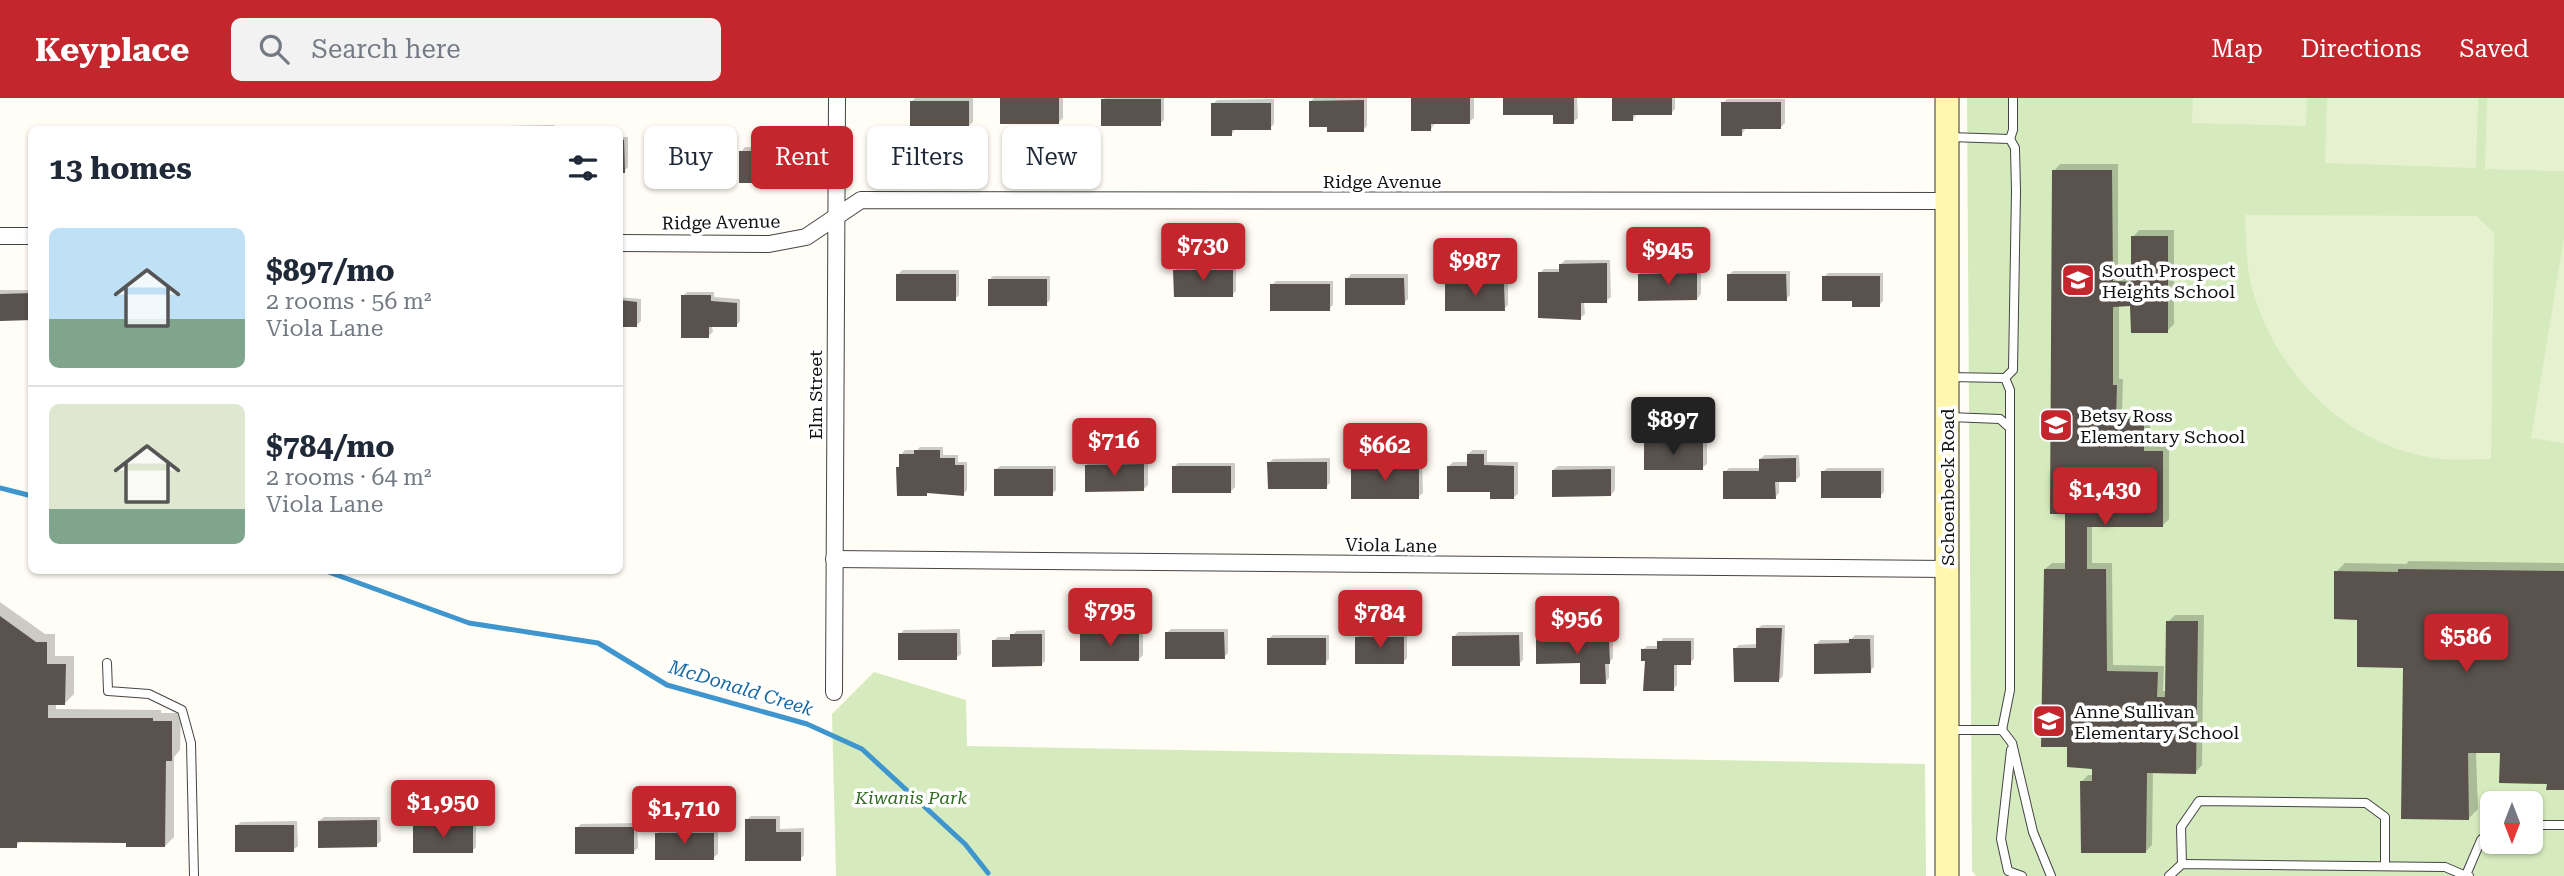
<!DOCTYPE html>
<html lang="en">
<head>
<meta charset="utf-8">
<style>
  :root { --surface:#fff; --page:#f2f2f3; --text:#1f2937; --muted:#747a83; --line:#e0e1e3; --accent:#c4262e }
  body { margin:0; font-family:"Roboto Serif",serif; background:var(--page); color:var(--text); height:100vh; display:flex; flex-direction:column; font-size:26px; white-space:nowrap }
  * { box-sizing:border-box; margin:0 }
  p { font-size:23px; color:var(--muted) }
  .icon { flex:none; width:38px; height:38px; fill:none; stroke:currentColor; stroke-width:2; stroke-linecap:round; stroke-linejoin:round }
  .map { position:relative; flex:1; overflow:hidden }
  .panel { position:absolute; left:28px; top:28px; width:595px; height:448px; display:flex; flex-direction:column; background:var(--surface); border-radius:10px; box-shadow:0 2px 5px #0004 }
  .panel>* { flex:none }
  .top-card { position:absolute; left:644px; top:28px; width:665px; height:63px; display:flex; gap:14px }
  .needle { width:46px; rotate:180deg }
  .tools { position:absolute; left:2480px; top:693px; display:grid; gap:14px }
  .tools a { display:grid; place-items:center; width:63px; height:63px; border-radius:10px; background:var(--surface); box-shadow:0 2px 5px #0004; font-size:35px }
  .price { position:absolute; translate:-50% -60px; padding:0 16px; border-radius:7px; background:var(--accent); color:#fff; font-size:23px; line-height:46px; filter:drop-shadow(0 2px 4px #0008) }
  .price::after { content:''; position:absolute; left:50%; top:42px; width:21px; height:16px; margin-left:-10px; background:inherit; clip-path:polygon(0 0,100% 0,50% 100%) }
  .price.active { background:#222; color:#fff }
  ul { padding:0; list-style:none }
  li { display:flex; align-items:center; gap:21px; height:175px; padding:0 21px }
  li+li { border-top:2px solid var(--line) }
  li span { display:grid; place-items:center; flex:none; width:196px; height:140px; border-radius:10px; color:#555 }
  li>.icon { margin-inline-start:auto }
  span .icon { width:84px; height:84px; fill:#fffc; stroke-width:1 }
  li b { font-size:30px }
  h2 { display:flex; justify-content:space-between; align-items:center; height:84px; padding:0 21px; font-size:30px }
  .tag { padding:0 24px; border-radius:10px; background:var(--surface); box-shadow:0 2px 5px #0004; font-size:24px; line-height:63px }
  .tag.active { background:var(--accent); color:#fff }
  header { display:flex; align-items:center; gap:42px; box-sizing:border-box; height:98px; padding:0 35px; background:var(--accent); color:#fff }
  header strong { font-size:33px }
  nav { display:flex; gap:38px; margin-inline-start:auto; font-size:24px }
  .search { width:490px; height:63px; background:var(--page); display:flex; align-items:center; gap:18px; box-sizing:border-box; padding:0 24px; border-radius:10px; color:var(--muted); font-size:26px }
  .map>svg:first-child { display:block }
  .green { fill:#d5ebbd; fill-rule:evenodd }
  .pitch { fill:#e6f2cf }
  .shadow { fill:#0003 }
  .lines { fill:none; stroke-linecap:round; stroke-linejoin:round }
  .stream { stroke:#3f96cf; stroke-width:5 }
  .building { fill:#5a524d }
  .service-casing { stroke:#444; stroke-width:10 }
  .minor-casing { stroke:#444; stroke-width:18 }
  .secondary-casing { stroke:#333; stroke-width:25 }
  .service { stroke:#fff; stroke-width:8 }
  .minor { stroke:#fff; stroke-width:16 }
  .secondary { stroke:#fff6b0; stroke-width:23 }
  .labels { text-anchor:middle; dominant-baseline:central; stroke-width:7; stroke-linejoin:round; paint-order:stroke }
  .street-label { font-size:18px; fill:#111; stroke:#fff }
  .poi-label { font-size:18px; fill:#111; stroke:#fff; text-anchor:start }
  .park-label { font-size:18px; font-style:italic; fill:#2f6b1f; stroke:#fff }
  .water-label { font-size:19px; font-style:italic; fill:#1768a6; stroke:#fff }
</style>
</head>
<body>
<header>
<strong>Keyplace</strong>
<div class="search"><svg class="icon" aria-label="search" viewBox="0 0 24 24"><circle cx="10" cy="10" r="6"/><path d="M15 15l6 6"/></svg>Search here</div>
<nav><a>Map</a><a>Directions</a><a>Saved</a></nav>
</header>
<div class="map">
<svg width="2564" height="778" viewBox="0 0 2564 778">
  <rect width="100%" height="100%" fill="#fffdf5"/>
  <g class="green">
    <path d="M 1967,0 L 2564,0 L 2564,778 L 1976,778 L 1972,773 ZM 2492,705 L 2530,705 L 2530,744 L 2492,744 Z"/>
    <polygon points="874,574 966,602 967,648 1925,666 1926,778 836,778 832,616"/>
  </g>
  <g class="pitch">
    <polygon points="2193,0 2307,0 2306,28 2192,25"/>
    <polygon points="2327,0 2478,0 2476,70 2325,65"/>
    <polygon points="2487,0 2564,0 2564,73 2485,71"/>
    <path d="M 2245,117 L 2476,118 L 2494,135 L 2491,361 C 2470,361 2447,363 2427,359 C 2339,342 2270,268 2250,182 C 2246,161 2246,138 2245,117 Z"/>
    <polygon points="2564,140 2564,345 2531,340"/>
  </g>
  <g class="shadow">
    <polygon points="915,0 973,0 973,24 968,28 911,4"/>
    <polygon points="1002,0 1063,0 1063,20 1059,24"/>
    <polygon points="1105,0 1164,0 1164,22 1160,26 1103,2"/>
    <polygon points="1314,0 1367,0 1367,28 1363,32 1328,27 1310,4"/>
    <polygon points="1412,0 1474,0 1474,20 1469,24 1435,25 1431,31"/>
    <polygon points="1505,0 1577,0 1578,20 1573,24 1555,15"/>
    <polygon points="1614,0 1675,0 1675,11 1671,15 1637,15 1633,22"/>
    <polygon points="1274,1 1274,26 1270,30 1236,30 1231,37 1213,6 1217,2"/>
    <polygon points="1727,1 1785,1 1785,25 1780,30 1746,30 1742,36 1723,5"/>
    <polygon points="554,27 554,32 502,32 505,28"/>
    <polygon points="416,29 460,29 460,32 413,32"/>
    <polygon points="620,39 628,39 628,69 624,73 620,73"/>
    <polygon points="659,40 703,40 703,70 699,74 655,44"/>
    <polygon points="745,49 798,50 798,72 794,76 771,76 767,83 741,54"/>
    <polygon points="2060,66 2118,66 2118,177 2132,178 2133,139 2139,132 2174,132 2174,226 2167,233 2132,207 2119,207 2119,281 2123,281 2122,315 2150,315 2150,347 2169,347 2169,421 2162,428 2092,427 2092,465 2112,465 2113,567 2164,568 2163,593 2167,593 2168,524 2175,517 2204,517 2202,667 2196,674 2153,673 2152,747 2145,754 2082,683 2088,677 2094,677 2094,669 2069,648 2045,471 2052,465 2066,465 2067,414 2054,73"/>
    <polygon points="1565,162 1610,162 1611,199 1606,203 1584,204 1585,216 1580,220 1540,175 1544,171 1560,171 1560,167"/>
    <polygon points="1236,168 1236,193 1232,197 1175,173 1179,169"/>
    <polygon points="902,172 959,172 959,197 955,201 898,177"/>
    <polygon points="1644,172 1701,172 1701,196 1697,201 1639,176"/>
    <polygon points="1733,173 1790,173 1790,197 1786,201 1729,177"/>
    <polygon points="1828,175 1883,175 1883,203 1879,207 1854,201 1824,179"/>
    <polygon points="1351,176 1408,176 1408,201 1404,205 1347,181"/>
    <polygon points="993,178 1050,178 1050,202 1046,206 989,182"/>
    <polygon points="1276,183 1333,183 1333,207 1329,211 1272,187"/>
    <polygon points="1451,183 1508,183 1508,207 1504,211 1447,187"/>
    <rect x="0" y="192" width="32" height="29"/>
    <polygon points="687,194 714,194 714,199 740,201 740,223 736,228 712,228 713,234 708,238 683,198"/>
    <polygon points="620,199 641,201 641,223 637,227 620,227"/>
    <polygon points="1650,342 1707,342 1707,366 1702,370 1646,346"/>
    <polygon points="920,349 943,349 943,357 958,357 958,364 967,364 967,392 963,396 929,393 926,396 898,369 901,367 901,357 905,352 917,352"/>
    <polygon points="1473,352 1487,352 1487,364 1518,364 1518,396 1513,400 1492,393 1449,368 1453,364 1468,364 1468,356"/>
    <polygon points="1765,357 1799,357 1800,378 1795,383 1779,383 1779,395 1775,399 1725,374 1729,370 1761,370 1760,361"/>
    <polygon points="1330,360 1330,385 1326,389 1269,365 1273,361"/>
    <polygon points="1091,363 1148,363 1148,387 1144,391 1087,367"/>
    <polygon points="1178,365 1235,365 1235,389 1231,393 1174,369"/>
    <polygon points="1357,366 1422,366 1423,395 1418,399 1353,370"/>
    <polygon points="1000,368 1056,368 1056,392 1052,396 995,372"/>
    <polygon points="1558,368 1615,368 1615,392 1611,397 1553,372"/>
    <polygon points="1827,370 1884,370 1884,394 1880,398 1823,374"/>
    <polygon points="2409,463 2564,465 2564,691 2549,684 2501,654 2476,654 2478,711 2469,720 2405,568 2359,520 2336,474 2345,465 2406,466"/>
    <polygon points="0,504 45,536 55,536 55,558 74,558 74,596 65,605 56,605 56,611 161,612 161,615 181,615 180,652 174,659 174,739 165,748 128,743 22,742 16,748 0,748"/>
    <polygon points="1762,527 1785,527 1783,578 1779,582 1735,551 1739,547 1758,546 1757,531"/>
    <polygon points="960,531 961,556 956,560 900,536 904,532"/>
    <polygon points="1171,531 1228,531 1228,555 1224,559 1167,535"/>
    <polygon points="1045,532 1045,563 1041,567 993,543 998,539 1012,539 1016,533"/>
    <polygon points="1143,532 1143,557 1139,561 1082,537 1086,533"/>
    <polygon points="1458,534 1523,534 1523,562 1519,566 1454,539"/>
    <polygon points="1361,536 1407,536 1407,560 1403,564 1357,540"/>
    <polygon points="1613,536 1613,560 1609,565 1609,580 1605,584 1581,563 1537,542 1542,537"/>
    <polygon points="1273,537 1329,537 1329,561 1325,565 1268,541"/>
    <polygon points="1855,537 1874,537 1874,569 1870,573 1816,547 1820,542 1851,542"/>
    <polygon points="1663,540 1694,540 1694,561 1690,565 1677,565 1677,587 1673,591 1647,562 1643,552 1647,548 1659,548"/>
    <polygon points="751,718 780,718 780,731 804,730 804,757 800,761 746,722"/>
    <polygon points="324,719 380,719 381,743 376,747 319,723"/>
    <polygon points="297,723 298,748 293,752 236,728 241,724"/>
    <polygon points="476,724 476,749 472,753 415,729 419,725"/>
    <polygon points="637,725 638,750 633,754 577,730 581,726"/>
    <polygon points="661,732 718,732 718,756 713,760 657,736"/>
  </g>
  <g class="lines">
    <g class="stream">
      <polyline points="0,390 32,398"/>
      <polyline points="323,472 469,525 598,545 667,587 807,626 862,651 965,746 988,775"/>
    </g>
  </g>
  <g class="building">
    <rect x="1000" y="0" width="59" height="26"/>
    <polygon points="1411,0 1470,0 1470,26 1431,26 1431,33 1411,33"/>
    <polygon points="1503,0 1574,0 1574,26 1553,26 1553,17 1503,17"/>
    <polygon points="1612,0 1672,0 1672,17 1633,17 1633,23 1612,23"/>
    <rect x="1101" y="1" width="60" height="27"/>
    <polygon points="1364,2 1364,34 1327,34 1327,29 1309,29 1309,3"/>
    <rect x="910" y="3" width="59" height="27"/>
    <polygon points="1721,4 1781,4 1781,31 1742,31 1742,38 1721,38"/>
    <polygon points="1211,5 1271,5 1271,32 1232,32 1232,38 1211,38"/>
    <polygon points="620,42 624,42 625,75 620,75"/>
    <rect x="653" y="43" width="47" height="33"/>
    <polygon points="739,53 794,53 794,78 768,78 768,85 739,85"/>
    <polygon points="2052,72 2112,72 2113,183 2131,184 2131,138 2168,138 2168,235 2131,235 2130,208 2113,209 2113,287 2117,287 2116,321 2144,321 2144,353 2163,353 2163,429 2087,429 2087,471 2106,471 2107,573 2158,574 2157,599 2165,599 2166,523 2198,523 2196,676 2147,675 2146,755 2081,755 2080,683 2092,683 2092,671 2067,669 2067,649 2041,649 2044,471 2065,471 2065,416 2050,416"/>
    <polygon points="1607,165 1607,205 1581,205 1581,222 1538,220 1538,174 1559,174 1559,166"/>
    <polygon points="1173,172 1233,172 1233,199 1174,199"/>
    <polygon points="1697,175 1697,202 1638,203 1638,176"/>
    <rect x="896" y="176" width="60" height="27"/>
    <polygon points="1727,176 1786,176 1787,203 1727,203"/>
    <polygon points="1822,178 1880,178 1880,209 1852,209 1852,203 1822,203"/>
    <polygon points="1345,180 1404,180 1405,207 1345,207"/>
    <rect x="988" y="181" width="59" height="27"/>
    <rect x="1270" y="186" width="60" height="27"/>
    <polygon points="1445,186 1504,186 1505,213 1445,213"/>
    <polygon points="32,195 32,222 0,223 0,196"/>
    <polygon points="681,197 711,197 711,203 737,205 737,229 709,229 709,240 681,240"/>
    <polygon points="620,202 637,204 637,229 620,229"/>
    <rect x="1644" y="345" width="59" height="27"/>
    <polygon points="914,352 940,352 940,360 955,360 955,367 964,367 964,398 927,395 927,398 897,398 896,369 899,369 899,356 914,356"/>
    <polygon points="1467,356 1484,356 1484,367 1514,368 1514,401 1490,401 1490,394 1447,394 1447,368 1467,368"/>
    <polygon points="1796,360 1796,384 1775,384 1776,401 1723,401 1723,373 1759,373 1759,361"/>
    <polygon points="1267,364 1327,364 1327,391 1268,391"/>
    <polygon points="1144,366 1144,393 1085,394 1085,367"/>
    <rect x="1172" y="368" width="59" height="27"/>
    <polygon points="1419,369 1419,401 1351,401 1351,370"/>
    <rect x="994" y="371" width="59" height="27"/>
    <polygon points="1611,371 1611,398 1552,399 1552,372"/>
    <rect x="1821" y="373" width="60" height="27"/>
    <polygon points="2398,471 2564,473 2564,692 2546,692 2547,686 2499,685 2500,655 2468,655 2469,722 2401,721 2403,570 2357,569 2357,522 2334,521 2334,473 2398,474"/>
    <polygon points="0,518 36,544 47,544 47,566 66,566 65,607 48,607 48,620 153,620 153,623 172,623 172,663 166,663 165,749 126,749 126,745 17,744 17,750 0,750"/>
    <polygon points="1756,530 1782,530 1779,584 1734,584 1733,550 1756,550"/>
    <polygon points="1165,534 1224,534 1225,561 1165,561"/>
    <rect x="898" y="535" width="59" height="27"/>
    <polygon points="1010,536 1042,536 1042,568 992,569 992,542 1010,542"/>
    <rect x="1080" y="536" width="59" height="27"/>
    <polygon points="1519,537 1520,568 1452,568 1452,538"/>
    <rect x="1355" y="539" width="49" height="27"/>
    <rect x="1267" y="540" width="59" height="27"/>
    <polygon points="1609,540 1610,566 1605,566 1606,586 1580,586 1580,565 1536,566 1536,541"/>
    <polygon points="1849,541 1870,541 1871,575 1814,576 1814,546 1849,545"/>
    <polygon points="1657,543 1691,543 1691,567 1674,567 1674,593 1643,593 1645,563 1641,563 1641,551 1657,551"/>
    <polygon points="745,721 776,721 776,734 801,734 801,763 745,763"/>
    <polygon points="377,722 377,749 318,750 318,723"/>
    <rect x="235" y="727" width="59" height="27"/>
    <rect x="413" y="728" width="60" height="27"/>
    <rect x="575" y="729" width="59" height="27"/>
    <rect x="655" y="735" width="59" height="27"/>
  </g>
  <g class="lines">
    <g class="service-casing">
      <g id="service">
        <polyline points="2010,41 2013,32 2013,0"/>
        <polyline points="1948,279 2005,280 2013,272 2016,93 2015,50 2010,41 1949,39"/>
        <polyline points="2005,280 2010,292 2010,330"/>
        <polyline points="1949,319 2000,321 2010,330 2010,592 2002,632"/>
        <polyline points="107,565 108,593 149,596 182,612 191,645 194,778"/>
        <polyline points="1950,632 2002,632 2012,645 2033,734 2051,778"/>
        <polyline points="2011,652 2001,741 2008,773 2022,778"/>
        <polyline points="2530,727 2564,727"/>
        <polyline points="2182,766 2181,729 2199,703 2366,705 2385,719 2385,768"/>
        <polyline points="2169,778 2182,766 2445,769 2466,778"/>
        <polyline points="2469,778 2466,777 2481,742 2492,731"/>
      </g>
    </g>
    <g class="minor-casing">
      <g id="minor">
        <polyline points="0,138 32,138"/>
        <polyline points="620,145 769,146 806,139 861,102 1946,103"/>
        <polyline points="834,461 1948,471"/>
        <polyline points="834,594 837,0"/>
      </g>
    </g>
    <g class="secondary-casing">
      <polyline id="secondary" points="1947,0 1947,778"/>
    </g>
    <use href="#service" class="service"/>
    <use href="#minor" class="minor"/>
    <use href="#secondary" class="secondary"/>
  </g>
  <defs>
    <g id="school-square" transform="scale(1.75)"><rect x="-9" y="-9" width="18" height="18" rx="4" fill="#c4262e" stroke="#fff"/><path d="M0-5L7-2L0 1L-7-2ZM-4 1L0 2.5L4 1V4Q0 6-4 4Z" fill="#fff"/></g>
  </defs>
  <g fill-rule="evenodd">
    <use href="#school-square" x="2078" y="182"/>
    <use href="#school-square" x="2056" y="327"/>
    <use href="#school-square" x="2049" y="623"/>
  </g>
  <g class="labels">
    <g class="street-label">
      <text x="1382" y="83">Ridge Avenue</text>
      <text transform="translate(721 124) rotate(-1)">Ridge Avenue</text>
      <text transform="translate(815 297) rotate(-90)">Elm Street</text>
      <text transform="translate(1947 389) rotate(-90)">Schoenbeck Road</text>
      <text transform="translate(1391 447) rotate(1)">Viola Lane</text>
    </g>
    <g class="poi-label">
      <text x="2102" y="172">South Prospect<tspan x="2102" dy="21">Heights School</tspan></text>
      <text x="2080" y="317">Betsy Ross<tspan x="2080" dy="21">Elementary School</tspan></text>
      <text x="2074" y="613">Anne Sullivan<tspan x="2074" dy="21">Elementary School</tspan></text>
    </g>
    <g class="park-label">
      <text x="911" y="699">Kiwanis Park</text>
    </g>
    <g class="water-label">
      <text transform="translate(741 590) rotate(17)">McDonald Creek</text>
    </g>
  </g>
</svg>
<div class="tools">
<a><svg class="needle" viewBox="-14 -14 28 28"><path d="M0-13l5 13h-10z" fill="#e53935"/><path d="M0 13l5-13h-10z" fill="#747a83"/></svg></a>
</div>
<b class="price" style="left:1203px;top:185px">$730</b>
<b class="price" style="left:1668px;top:189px">$945</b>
<b class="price" style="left:1475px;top:200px">$987</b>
<b class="price active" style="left:1673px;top:359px">$897</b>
<b class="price" style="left:1114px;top:380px">$716</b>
<b class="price" style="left:1385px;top:385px">$662</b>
<b class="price" style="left:2105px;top:429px">$1,430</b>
<b class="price" style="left:1110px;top:550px">$795</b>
<b class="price" style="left:1380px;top:552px">$784</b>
<b class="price" style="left:1577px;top:558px">$956</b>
<b class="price" style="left:2466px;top:576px">$586</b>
<b class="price" style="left:443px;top:742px">$1,950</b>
<b class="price" style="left:684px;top:748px">$1,710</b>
<div class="top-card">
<a class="tag">Buy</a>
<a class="tag active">Rent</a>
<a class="tag">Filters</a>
<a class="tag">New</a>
</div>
<section class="panel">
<h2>13 homes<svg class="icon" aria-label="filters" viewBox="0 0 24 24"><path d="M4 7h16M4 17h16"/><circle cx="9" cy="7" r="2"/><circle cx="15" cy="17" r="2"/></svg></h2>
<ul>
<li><span style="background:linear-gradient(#bfe0f5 65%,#7fa58c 0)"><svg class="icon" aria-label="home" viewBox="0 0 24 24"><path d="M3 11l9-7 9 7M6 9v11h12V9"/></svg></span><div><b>$897/mo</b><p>2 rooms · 56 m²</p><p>Viola Lane</p></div></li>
<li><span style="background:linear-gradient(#dfe7d0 75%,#7fa58c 0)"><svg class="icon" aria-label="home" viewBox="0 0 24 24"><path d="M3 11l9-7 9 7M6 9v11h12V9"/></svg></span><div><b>$784/mo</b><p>2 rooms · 64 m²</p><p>Viola Lane</p></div></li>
</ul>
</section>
</div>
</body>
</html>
